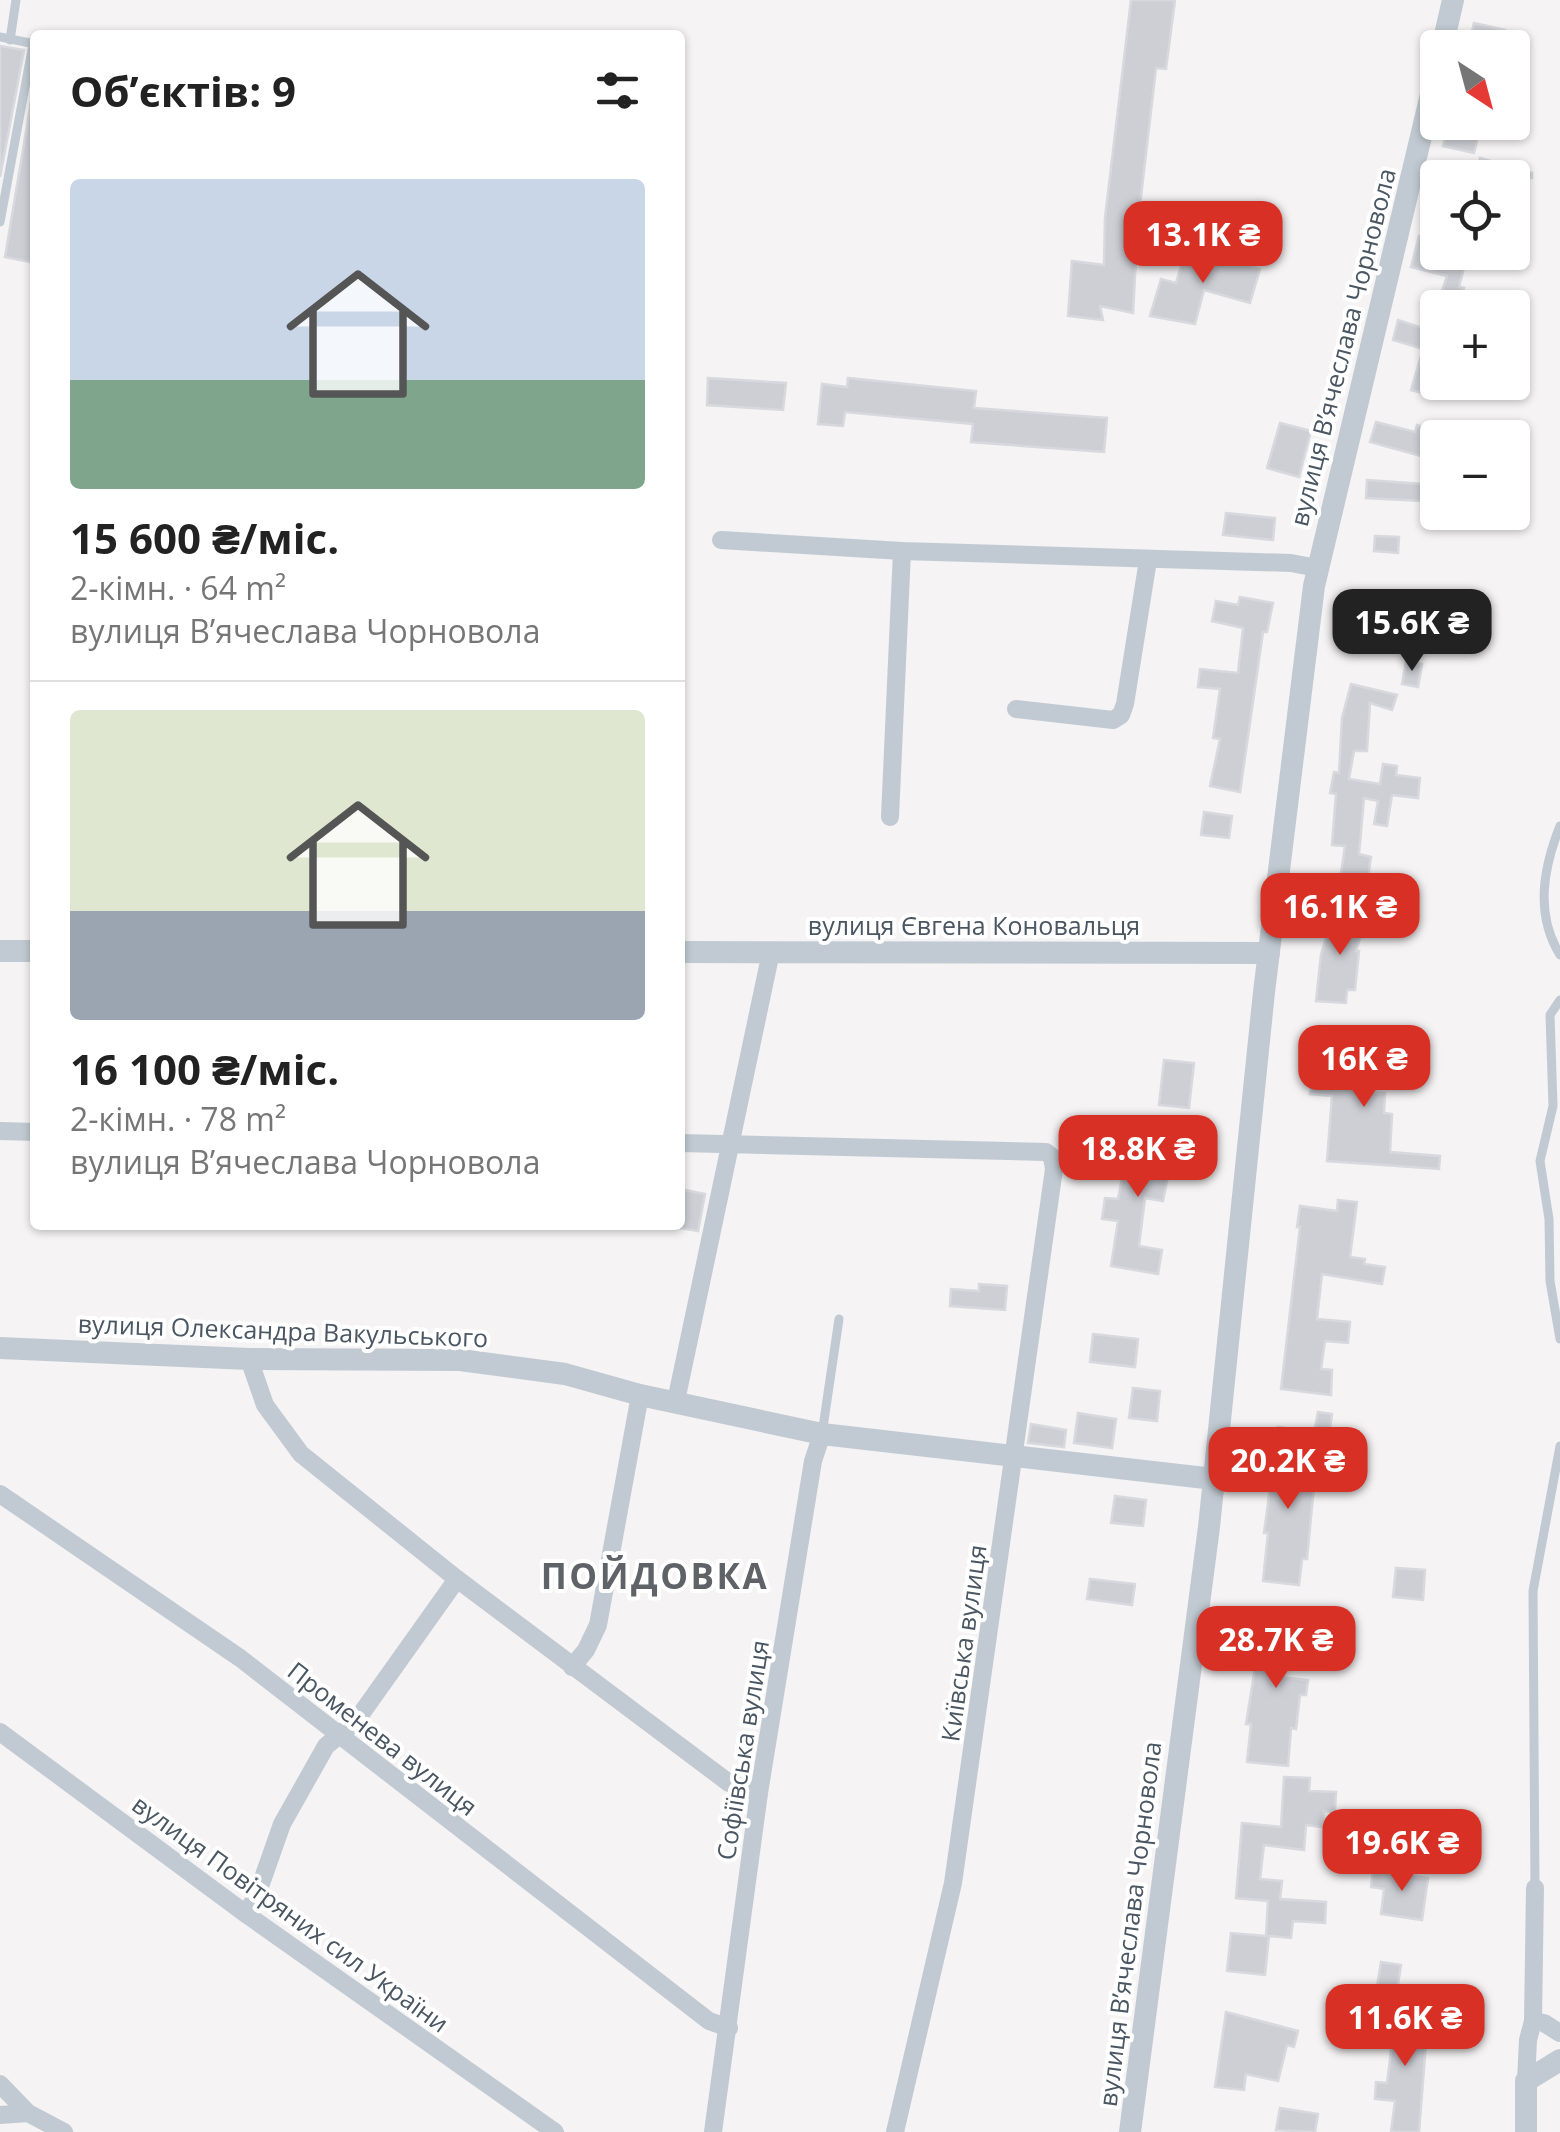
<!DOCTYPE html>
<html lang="uk">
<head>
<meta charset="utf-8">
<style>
  :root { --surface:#fff; --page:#f6f6f6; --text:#222; --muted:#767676; --line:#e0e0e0; --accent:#d93025 }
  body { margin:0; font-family:"Open Sans",sans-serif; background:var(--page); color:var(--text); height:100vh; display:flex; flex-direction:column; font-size:38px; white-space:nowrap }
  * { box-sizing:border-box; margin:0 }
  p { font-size:32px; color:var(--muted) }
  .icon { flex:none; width:55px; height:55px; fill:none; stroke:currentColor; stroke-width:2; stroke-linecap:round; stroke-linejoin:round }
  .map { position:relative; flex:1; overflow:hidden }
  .side { position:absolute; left:30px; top:30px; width:655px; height:1200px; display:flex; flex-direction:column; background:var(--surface); border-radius:10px; box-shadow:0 2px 8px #0004 }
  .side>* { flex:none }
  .needle { width:65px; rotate:144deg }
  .buttons { position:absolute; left:1420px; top:30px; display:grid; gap:20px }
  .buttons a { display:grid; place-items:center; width:110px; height:110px; border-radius:10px; background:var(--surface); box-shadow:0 2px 8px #0004; font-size:50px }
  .price { position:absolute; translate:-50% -85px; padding:0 22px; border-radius:20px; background:var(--accent); color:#fff; font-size:32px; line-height:65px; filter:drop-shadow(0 2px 5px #0008) }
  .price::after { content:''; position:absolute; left:50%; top:60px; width:30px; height:22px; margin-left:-15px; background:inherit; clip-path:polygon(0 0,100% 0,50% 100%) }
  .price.active { background:#222; color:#fff }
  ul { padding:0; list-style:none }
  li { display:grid; align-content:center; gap:20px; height:530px; padding:0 40px }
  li+li { border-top:2px solid var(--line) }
  li span { display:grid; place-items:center; height:310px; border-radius:10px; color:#555 }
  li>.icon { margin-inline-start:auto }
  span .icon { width:180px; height:180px; fill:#fffc; stroke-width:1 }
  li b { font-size:42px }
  h2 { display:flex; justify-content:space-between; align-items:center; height:120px; padding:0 40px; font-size:42px }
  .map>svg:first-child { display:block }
  .building { fill:#cdcfd5; stroke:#d7d9de; stroke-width:2.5 }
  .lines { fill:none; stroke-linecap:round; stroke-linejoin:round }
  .service { stroke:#c1cad2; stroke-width:9 }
  .minor { stroke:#c1cad2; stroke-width:18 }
  .tertiary { stroke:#c1cad2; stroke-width:22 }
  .labels { text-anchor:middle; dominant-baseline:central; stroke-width:8; stroke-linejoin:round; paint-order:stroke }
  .street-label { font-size:25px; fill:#4a5661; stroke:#fff }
  .district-label { font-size:35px; font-weight:bold; letter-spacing:2.5px; fill:#5f6368; stroke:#fff }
</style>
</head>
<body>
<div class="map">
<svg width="1560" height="2132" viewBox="0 0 1560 2132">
  <rect width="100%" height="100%" fill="#f5f3f3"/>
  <g class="building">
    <polygon points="1131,0 1175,0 1166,69 1156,68 1138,222 1133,313 1100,306 1103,320 1068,316 1072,261 1104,265 1105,218"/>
    <polygon points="1474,23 1505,30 1502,48 1468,48"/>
    <polygon points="0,46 24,50 0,177"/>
    <polygon points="35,78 35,263 5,257"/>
    <polygon points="1449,122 1482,122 1474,153 1443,146"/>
    <polygon points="1480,158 1532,173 1532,178 1475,178"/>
    <polygon points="1419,236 1438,240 1438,252 1468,252 1459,287 1464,288 1458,306 1439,300 1447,276 1411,267"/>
    <polygon points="1186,249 1260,269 1250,303 1204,290 1195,324 1150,316 1161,279 1176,283"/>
    <polygon points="1434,314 1438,315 1438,397 1411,390 1423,349 1393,340 1398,320 1429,330"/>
    <polygon points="708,378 786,383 783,410 707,405"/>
    <polygon points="848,378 976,391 974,408 1107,418 1104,452 971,442 973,424 845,412 843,426 818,424 822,384 847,387"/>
    <polygon points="1376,422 1415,432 1417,425 1436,430 1428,458 1370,442"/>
    <polygon points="1280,423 1311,431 1299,477 1267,468"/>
    <polygon points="1367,480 1422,484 1421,501 1366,498"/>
    <polygon points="1226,513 1275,518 1273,540 1223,535"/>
    <polygon points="1375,536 1399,537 1398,553 1374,551"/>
    <polygon points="1240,597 1273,603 1267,632 1263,632 1240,792 1210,786 1220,739 1213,738 1220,689 1198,687 1200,669 1238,673 1243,628 1212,621 1216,601 1238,605"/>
    <polygon points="1368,621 1392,624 1388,648 1364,645"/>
    <polygon points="1406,661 1422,664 1418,687 1402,684"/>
    <polygon points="1351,684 1397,695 1392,710 1370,703 1367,751 1354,751 1349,779 1380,784 1383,764 1397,766 1396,775 1420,778 1418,798 1392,795 1387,826 1374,824 1378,801 1364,798 1359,854 1371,857 1367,884 1340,880 1345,846 1332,845 1336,794 1330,793 1334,772 1339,773 1342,718"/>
    <polygon points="1204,812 1232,816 1229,838 1201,835"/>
    <polygon points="1335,910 1366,919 1356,951 1359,951 1355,990 1347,990 1346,1003 1316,1001 1321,954"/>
    <polygon points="1362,1029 1401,1031 1400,1051 1378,1049 1373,1093 1385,1093 1384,1113 1392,1114 1390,1152 1440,1156 1439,1169 1327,1161 1332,1096 1310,1094 1313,1068 1359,1073"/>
    <polygon points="1164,1060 1194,1063 1189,1108 1159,1105"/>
    <polygon points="1143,1117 1167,1120 1161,1163 1161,1175 1168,1176 1163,1201 1145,1198 1139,1246 1162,1250 1158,1274 1111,1266 1118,1221 1102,1219 1105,1198 1118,1199 1126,1157 1138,1159"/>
    <polygon points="680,1189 705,1194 698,1231 680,1228"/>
    <polygon points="1338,1200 1357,1202 1350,1257 1365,1259 1364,1264 1385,1267 1382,1284 1322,1274 1317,1319 1350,1322 1348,1343 1325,1341 1321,1369 1332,1370 1331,1395 1281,1389 1300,1227 1297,1227 1300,1206 1337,1211"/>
    <polygon points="979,1284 1007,1286 1005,1310 950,1306 951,1289 979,1291"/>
    <polygon points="1093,1334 1138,1339 1135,1367 1090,1362"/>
    <polygon points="1133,1388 1160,1391 1157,1421 1129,1418"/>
    <polygon points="1318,1412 1332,1414 1329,1436 1314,1433"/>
    <polygon points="1078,1413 1116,1419 1112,1448 1074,1443"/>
    <polygon points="1031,1424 1066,1430 1064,1447 1028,1443"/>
    <polygon points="1278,1427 1301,1430 1295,1473 1315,1475 1307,1559 1302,1559 1299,1585 1263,1581 1268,1533 1264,1533"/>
    <polygon points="1115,1496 1146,1500 1143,1526 1111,1523"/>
    <polygon points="1396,1568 1425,1570 1423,1600 1393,1597"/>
    <polygon points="1090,1579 1135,1584 1132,1605 1087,1599"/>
    <polygon points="1263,1618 1318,1626 1314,1653 1284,1648 1280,1677 1308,1680 1306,1695 1300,1695 1296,1729 1291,1728 1288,1766 1247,1762 1251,1724 1246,1724"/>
    <polygon points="1284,1777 1310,1778 1309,1791 1336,1792 1335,1812 1324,1811 1322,1827 1306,1825 1304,1850 1264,1845 1260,1879 1282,1881 1280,1899 1326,1902 1325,1923 1293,1921 1291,1938 1269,1936 1265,1975 1227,1971 1231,1933 1266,1936 1268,1901 1236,1898 1242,1823 1281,1827"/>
    <polygon points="1373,1871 1428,1878 1422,1920 1381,1914 1384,1889 1371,1887"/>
    <polygon points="1381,1962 1401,1965 1397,1990 1377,1987"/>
    <polygon points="1390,2007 1416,2008 1415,2016 1428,2017 1419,2132 1391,2132 1395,2101 1375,2099 1376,2082 1387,2083 1393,2036 1388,2035"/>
    <polygon points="1226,2012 1298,2031 1294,2047 1287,2045 1278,2081 1246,2074 1244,2090 1215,2087"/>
    <polygon points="1280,2108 1318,2114 1315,2132 1276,2130"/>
  </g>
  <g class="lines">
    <g class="service">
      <polyline points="0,37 35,44"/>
      <polyline points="10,40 16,0"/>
      <polyline points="0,222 33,44"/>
      <path d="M 1560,826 C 1543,869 1535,914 1560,955"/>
      <polyline points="1560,1000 1550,1015 1553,1106 1540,1161 1549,1219 1550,1281 1560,1339"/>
      <polyline points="822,1434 839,1319"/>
      <polyline points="1535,1888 1533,1591 1560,1446"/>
    </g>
    <g class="minor">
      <polyline points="721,540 902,551 1291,563 1317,568"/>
      <polyline points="1016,709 1113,720 1121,715 1125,704 1148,560"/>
      <polyline points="890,817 902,551"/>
      <polyline points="0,1131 35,1132"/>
      <polyline points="680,1143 1046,1152 1052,1157 1054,1169 953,1883 895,2132"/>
      <polyline points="249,1359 265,1405 301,1454 457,1579 729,1783 759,1793"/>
      <polyline points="676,1401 771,952"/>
      <polyline points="0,1494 240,1658 709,2021 729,2028"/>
      <polyline points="572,1667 586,1650 598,1625 640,1395"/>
      <polyline points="0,1732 246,1914 555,2132"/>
      <polyline points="246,1914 257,1895 282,1824 326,1746 356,1721 457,1579"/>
      <polyline points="1533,2021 1544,2023 1560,2033"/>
      <polyline points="1526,2081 1528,2040 1533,2021 1535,1888"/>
      <polyline points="0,2084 28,2113"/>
      <polyline points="0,2115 28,2113 64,2132"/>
      <polyline points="713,2132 759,1793 813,1461 822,1434"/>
    </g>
    <g class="tertiary">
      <polyline points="1442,48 1453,0"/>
      <polyline points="0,951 35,951"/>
      <polyline points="680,952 1269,953"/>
      <polyline points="0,1348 249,1359 460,1360 565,1374 640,1395 822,1434 1214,1479"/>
      <polyline points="1130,2132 1209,1527 1264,992 1314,586 1438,65"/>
      <polyline points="1526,2132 1526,2081 1560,2060"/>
    </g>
  </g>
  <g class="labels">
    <g class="street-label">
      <text transform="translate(1342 347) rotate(-76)">вулиця Вʼячеслава Чорновола</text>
      <text x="974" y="925">вулиця Євгена Коновальця</text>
      <text transform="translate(283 1330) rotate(2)">вулиця Олександра Вакульського</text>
      <text transform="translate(963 1643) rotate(-82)">Київська вулиця</text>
      <text transform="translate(383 1738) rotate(38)">Променева вулиця</text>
      <text transform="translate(742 1750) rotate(-81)">Софіївська вулиця</text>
      <text transform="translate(291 1913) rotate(36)">вулиця Повітряних сил України</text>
      <text transform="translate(1129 1924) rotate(-83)">вулиця Вʼячеслава Чорновола</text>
    </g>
    <g class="district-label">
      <text x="655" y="1575">ПОЙДОВКА</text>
    </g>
  </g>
</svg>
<div class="buttons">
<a><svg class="needle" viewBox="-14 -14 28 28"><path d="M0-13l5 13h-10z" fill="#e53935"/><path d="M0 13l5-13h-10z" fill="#767676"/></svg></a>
<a><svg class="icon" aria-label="locate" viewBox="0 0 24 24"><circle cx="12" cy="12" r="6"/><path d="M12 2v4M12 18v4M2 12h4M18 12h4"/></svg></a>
<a>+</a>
<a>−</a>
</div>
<b class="price" style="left:1203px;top:286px">13.1K ₴</b>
<b class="price active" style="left:1412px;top:674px">15.6K ₴</b>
<b class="price" style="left:1340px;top:958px">16.1K ₴</b>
<b class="price" style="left:1364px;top:1110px">16K ₴</b>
<b class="price" style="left:1138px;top:1200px">18.8K ₴</b>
<b class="price" style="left:1288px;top:1512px">20.2K ₴</b>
<b class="price" style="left:1276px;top:1691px">28.7K ₴</b>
<b class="price" style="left:1402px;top:1894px">19.6K ₴</b>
<b class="price" style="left:1405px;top:2069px">11.6K ₴</b>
<section class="side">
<h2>Об’єктів: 9<svg class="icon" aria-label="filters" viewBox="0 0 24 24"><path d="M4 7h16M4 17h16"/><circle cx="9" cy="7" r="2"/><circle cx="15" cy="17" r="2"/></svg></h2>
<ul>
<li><span style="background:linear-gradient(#c9d6e8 65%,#7fa58c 0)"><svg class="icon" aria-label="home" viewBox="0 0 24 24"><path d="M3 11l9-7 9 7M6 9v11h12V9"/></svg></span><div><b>15 600 ₴/міс.</b><p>2-кімн. · 64 m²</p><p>вулиця Вʼячеслава Чорновола</p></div></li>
<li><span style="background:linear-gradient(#dfe7d0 65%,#9aa5b1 0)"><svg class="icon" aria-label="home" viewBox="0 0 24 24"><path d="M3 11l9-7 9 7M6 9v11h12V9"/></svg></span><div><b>16 100 ₴/міс.</b><p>2-кімн. · 78 m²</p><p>вулиця Вʼячеслава Чорновола</p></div></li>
</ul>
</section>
</div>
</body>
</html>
